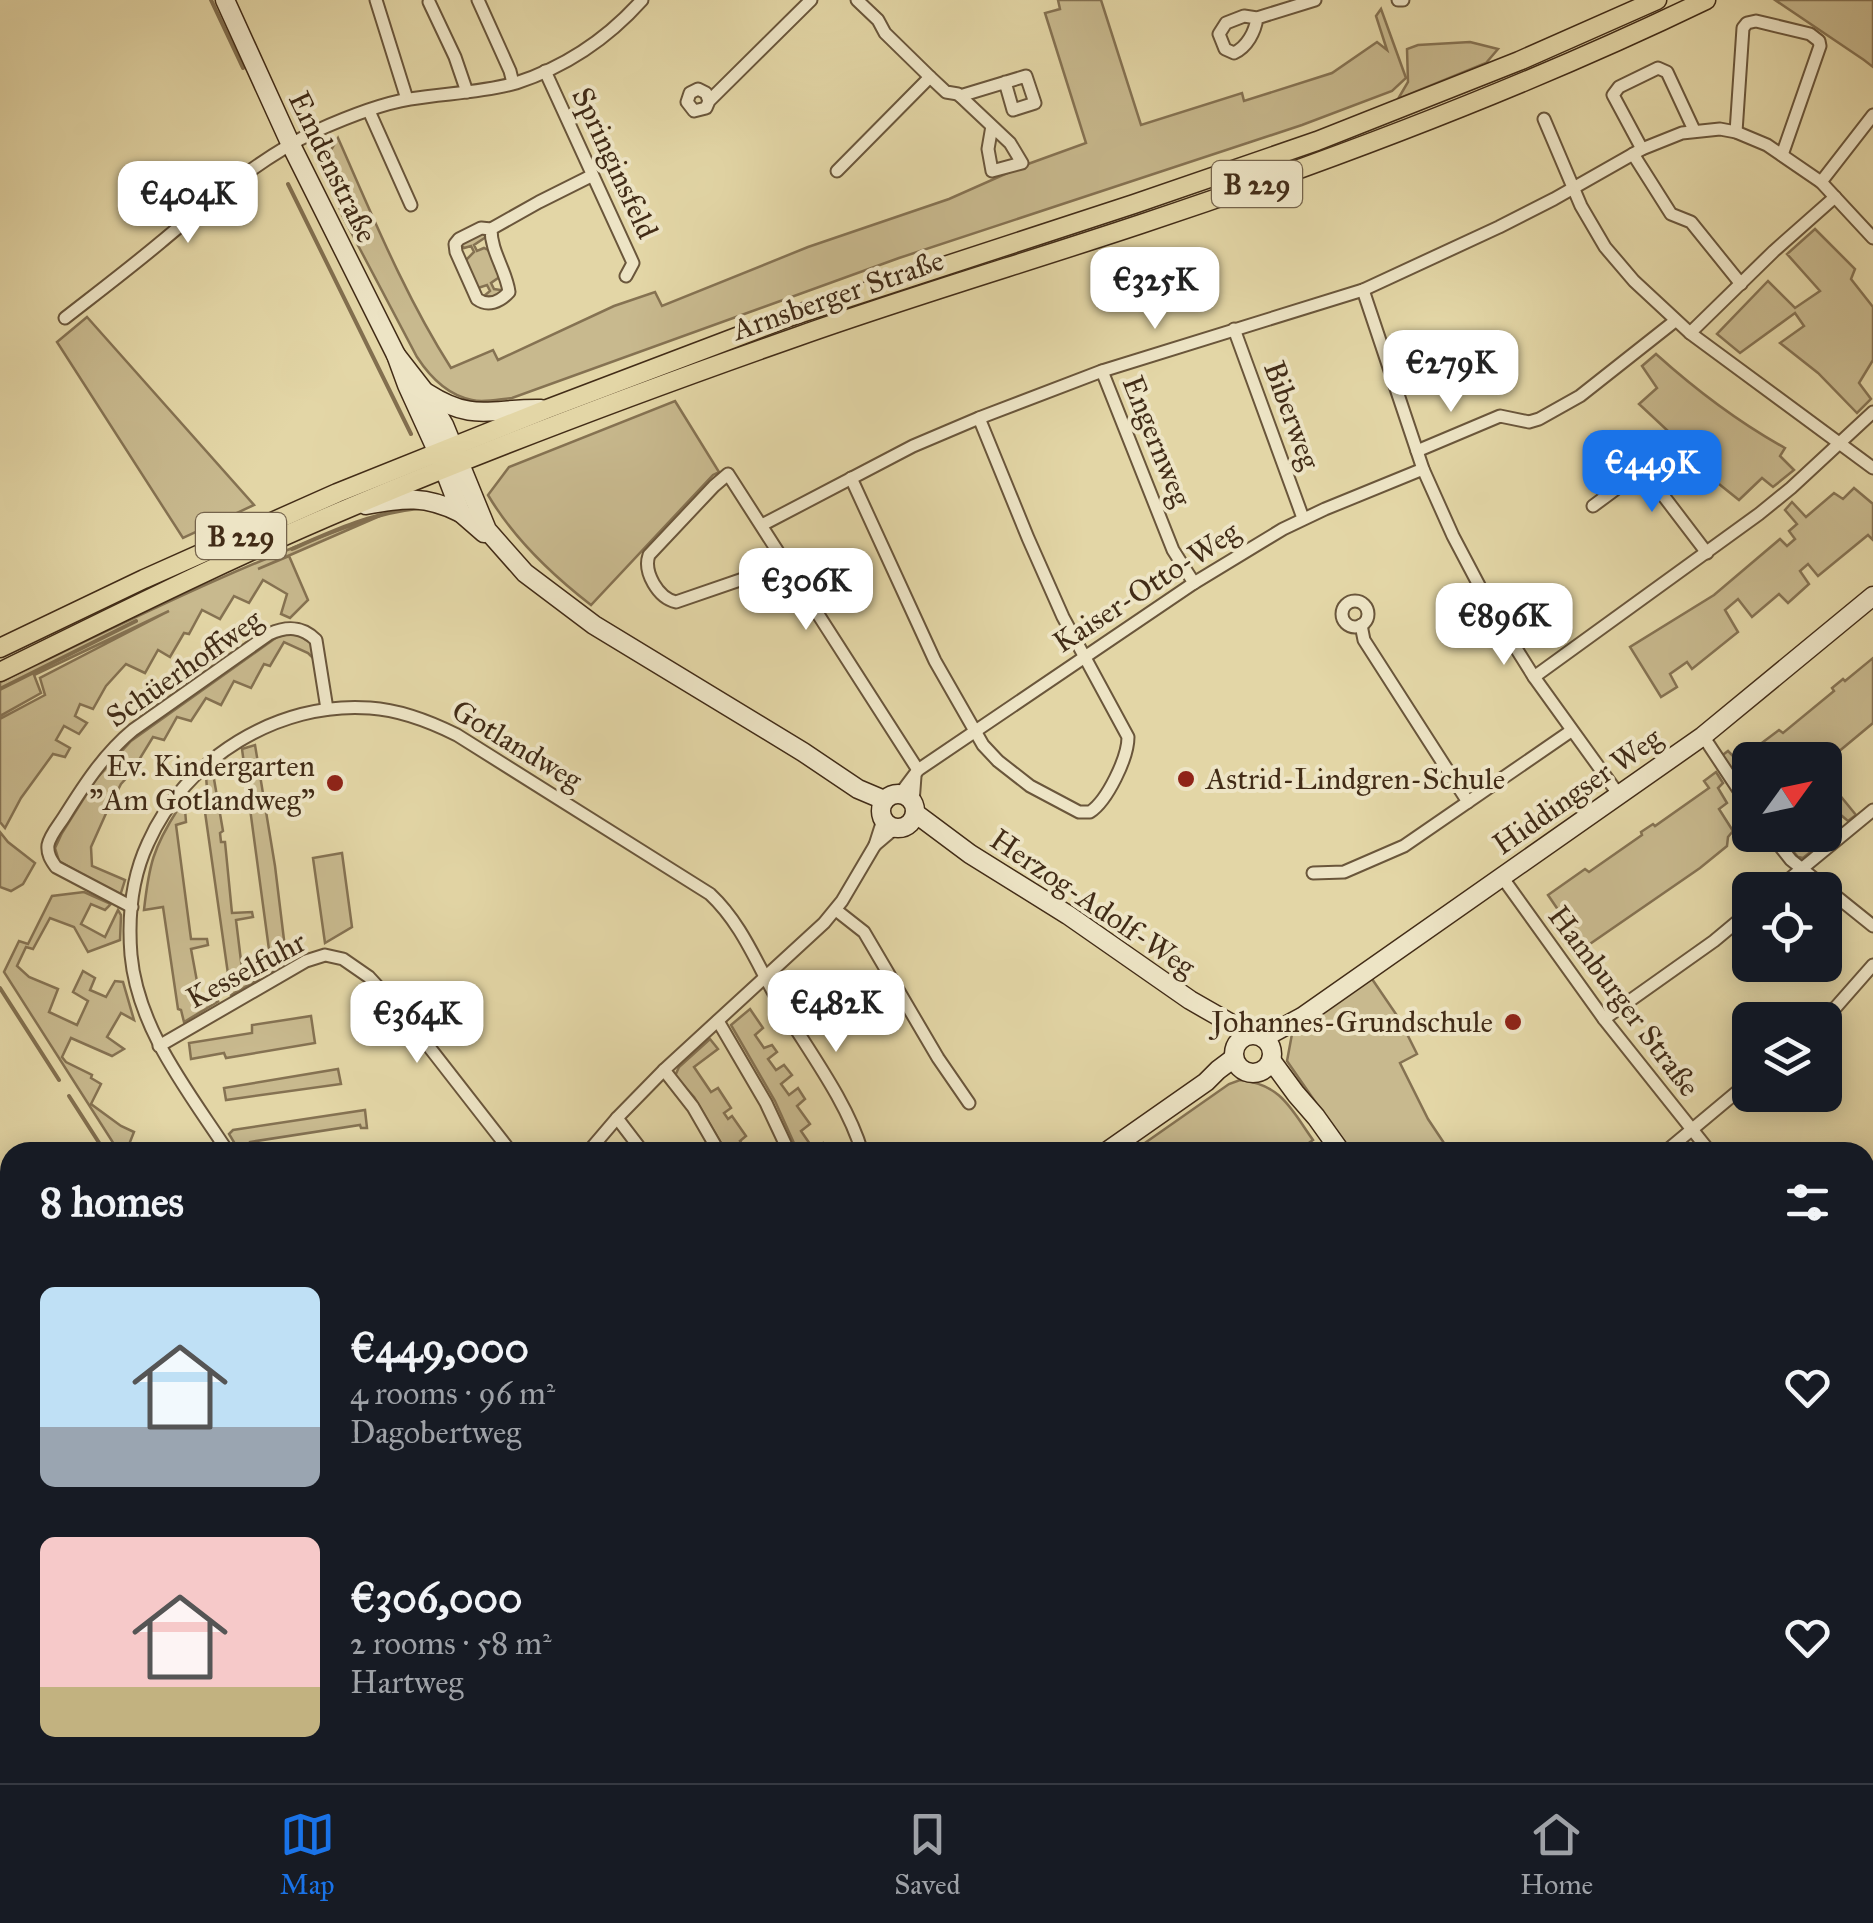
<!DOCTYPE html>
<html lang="en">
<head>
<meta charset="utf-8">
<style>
  :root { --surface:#171b24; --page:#242831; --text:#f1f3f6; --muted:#9ea1a6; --line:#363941; --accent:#1a73e8 }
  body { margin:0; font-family:"IM FELL Great Primer",serif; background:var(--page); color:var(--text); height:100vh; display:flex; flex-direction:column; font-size:38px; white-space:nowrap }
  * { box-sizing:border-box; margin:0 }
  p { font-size:32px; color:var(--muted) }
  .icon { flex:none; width:55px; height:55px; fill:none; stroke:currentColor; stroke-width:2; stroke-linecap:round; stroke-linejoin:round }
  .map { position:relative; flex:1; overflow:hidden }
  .side { position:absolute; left:0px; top:1142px; width:1875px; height:642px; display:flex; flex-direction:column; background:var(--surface); border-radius:30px 30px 0 0; box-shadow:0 5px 25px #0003 }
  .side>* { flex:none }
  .needle { width:65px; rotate:57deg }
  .fabs { position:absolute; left:1732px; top:742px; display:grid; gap:20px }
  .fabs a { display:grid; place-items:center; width:110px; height:110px; border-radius:15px; background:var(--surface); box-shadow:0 5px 25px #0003; font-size:50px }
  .price { position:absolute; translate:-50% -85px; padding:0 22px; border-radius:20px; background:#fff; color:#222; font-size:32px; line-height:65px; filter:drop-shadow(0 2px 5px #0008) }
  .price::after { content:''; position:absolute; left:50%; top:60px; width:30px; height:22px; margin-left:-15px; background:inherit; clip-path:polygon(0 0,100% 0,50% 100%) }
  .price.current { background:var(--accent); color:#fff }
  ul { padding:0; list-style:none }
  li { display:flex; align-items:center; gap:30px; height:250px; padding:0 40px }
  li span { display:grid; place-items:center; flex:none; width:280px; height:200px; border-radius:15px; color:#555 }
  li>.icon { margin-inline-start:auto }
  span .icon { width:120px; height:120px; fill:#fffc; stroke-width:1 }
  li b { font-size:42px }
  h2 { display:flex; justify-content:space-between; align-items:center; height:120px; padding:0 40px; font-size:42px }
  .tabs { display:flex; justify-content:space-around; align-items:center; height:140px; border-top:2px solid var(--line); background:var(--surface); font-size:28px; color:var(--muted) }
  .tabs a { display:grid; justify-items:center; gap:5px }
  .tabs .current { color:var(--accent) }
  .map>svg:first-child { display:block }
  .green { fill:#c8b98e; stroke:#857252; stroke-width:2.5 }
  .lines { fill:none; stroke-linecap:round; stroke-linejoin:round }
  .stream { stroke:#826f4f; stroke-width:4 }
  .street-casing { stroke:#6a563b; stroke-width:15 }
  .secondary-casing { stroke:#422c17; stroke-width:21 }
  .primary-casing { stroke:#422c17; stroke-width:21 }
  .street { stroke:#ede4c5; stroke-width:11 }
  .secondary { stroke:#ede4c5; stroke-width:18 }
  .primary { stroke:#e3d6a6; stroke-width:18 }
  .poi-dot { fill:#8f2418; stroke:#ede4c5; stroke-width:4 }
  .labels { text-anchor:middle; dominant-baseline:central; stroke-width:8; stroke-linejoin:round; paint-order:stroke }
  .shield { fill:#ede4c5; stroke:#75634b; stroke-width:2.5 }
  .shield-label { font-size:28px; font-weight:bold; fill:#422c17 }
  .street-label { font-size:30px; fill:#422c17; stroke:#ede4c5 }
  .poi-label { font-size:30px; fill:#422c17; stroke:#ede4c5; text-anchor:end }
</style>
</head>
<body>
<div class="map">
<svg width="1873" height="1783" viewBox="0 0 1873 1783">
  <rect width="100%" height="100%" fill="#e3d6a6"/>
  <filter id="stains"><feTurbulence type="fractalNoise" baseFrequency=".002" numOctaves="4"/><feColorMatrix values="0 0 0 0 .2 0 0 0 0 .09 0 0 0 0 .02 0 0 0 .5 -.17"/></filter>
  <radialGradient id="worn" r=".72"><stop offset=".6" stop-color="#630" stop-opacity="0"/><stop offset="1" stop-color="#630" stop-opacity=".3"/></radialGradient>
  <g class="green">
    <path d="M 1058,0 L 1101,0 L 1141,125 L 1242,93 L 1244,101 L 1332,73 L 1377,42 L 1387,50 L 1376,16 L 1381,9 L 1406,78 L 1392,91 L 1302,125 L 899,258 L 512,398 C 500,399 484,403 472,400 C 447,395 430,377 417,357 L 342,215 L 325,165 L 328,155 L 338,138 C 373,217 405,296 451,368 L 493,350 L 498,360 L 614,306 L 655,292 L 662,306 L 808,247 L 949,199 L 1028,164 L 1086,143 L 1045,13 L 1060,9 Z"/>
    <polygon points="1775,0 1873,0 1873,67 1864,60"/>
    <polygon points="1470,42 1498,49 1486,63 1398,99 1408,82 1407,49 1418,45"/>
    <polygon points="1815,229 1855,269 1851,279 1873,307 1873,360 1859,383 1871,399 1857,413 1818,373 1780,343 1804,326 1795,313 1740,353 1717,334 1768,281 1795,308 1820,291 1787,254"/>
    <polygon points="483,233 486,237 474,245 477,251 484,248 488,250 499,271 498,278 491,283 494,289 501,290 501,293 494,297 484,296 490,291 487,285 478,288 464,262 474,252 471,246 464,248 461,245 463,243"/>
    <polygon points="87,317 254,505 183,538 57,342"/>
    <path d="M 1656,354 C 1696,390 1738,422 1785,448 L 1780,456 L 1794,470 L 1773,487 L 1762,478 L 1739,500 L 1709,476 L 1695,474 L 1663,440 L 1668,431 L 1639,404 L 1657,388 L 1642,366 Z"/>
    <path d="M 675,401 L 719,472 L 713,475 L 591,605 C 551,574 514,539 488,495 L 509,467 Z"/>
    <polygon points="1854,488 1873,504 1873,540 1868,535 1818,576 1808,564 1800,571 1809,584 1788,603 1779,594 1752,617 1738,599 1725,610 1738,632 1692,669 1687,662 1670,674 1677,687 1661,697 1630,647 1714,595 1780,539 1787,546 1795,539 1789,531 1797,524 1785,510 1792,502 1806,517 1834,493 1843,499"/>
    <path d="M 382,515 L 258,569 L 289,556 L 308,600 L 290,618 L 281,614 L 287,594 L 263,580 L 249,603 L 234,596 L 220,619 L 202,610 L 189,634 L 184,633 L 170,657 L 158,650 L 145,673 L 126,664 L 106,686 L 93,709 L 80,704 L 75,716 L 87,723 L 79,734 L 64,726 L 56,740 L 70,748 L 65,757 L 53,754 L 21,798 L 5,828 L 0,822 L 0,719 L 45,695 L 40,678 L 169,611 L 34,675 L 41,693 L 0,716 L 0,682 C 126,622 250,559 382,515 Z"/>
    <polygon points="294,632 312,644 314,659 308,653 284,642 270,666 264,664 251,688 234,681 221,705 206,698 191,721 177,717 164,740 153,737 131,773 121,784 108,809 91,847 92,866 125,880 120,896 59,861 55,848 62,833 96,779 131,741 277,637"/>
    <polygon points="1873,658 1873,723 1825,763 1825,760 1750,760 1750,779 1743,768 1732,776 1720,757 1728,751 1735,758 1740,754 1743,757 1779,730 1783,733 1834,691 1832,688 1843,679 1845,681"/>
    <polygon points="255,745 275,866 285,948 294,947 297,957 272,972 242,749"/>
    <polygon points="218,768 214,779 223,831 220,833 221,842 225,842 232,913 252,912 253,917 236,920 242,969 259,971 259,979 231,995 202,791 207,789 206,776"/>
    <polygon points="1716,772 1723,783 1718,788 1727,803 1719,809 1733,831 1728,837 1727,846 1700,868 1584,948 1548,895 1585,869 1589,872 1642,835 1641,832 1653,824 1655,826 1709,788 1704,781"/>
    <polygon points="1825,777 1856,815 1848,821 1842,816 1828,828 1833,834 1803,858 1798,857 1779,835 1825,835"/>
    <path d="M 178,809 L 185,809 L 186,822 L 176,825 L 191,939 L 207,939 L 208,945 L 191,949 L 201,1003 L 219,1001 L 184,1022 L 181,1010 L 178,1009 L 163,907 L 144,910 C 149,865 153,848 178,809 Z"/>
    <polygon points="0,832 8,842 35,863 23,884 11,891 0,887"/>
    <polygon points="342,853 352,927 325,943 313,858"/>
    <polygon points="84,892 111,904 105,910 91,904 81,924 105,937 118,910 121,915 120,940 88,952 74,927 50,918 33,949 26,947 17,966 29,977 58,989 49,1012 77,1025 88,1001 73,992 83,971 95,978 90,990 106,997 115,981 123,982 134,1020 121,1013 107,1037 124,1049 112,1056 71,1038 62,1057 66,1062 92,1075 91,1078 101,1084 91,1104 121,1126 134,1132 126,1152 119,1152 4,972 19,941 28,944 52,896"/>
    <polygon points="1370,976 1400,1020 1417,1054 1400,1063 1428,1119 1450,1152 1350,1152 1287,1061 1292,1034"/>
    <polygon points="750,1009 763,1028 755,1035 764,1048 772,1045 777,1052 768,1059 776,1070 784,1065 792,1075 781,1084 789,1095 798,1088 805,1099 797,1106 810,1124 801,1131 812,1147 823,1143 826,1152 798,1152 775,1101 731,1025"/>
    <polygon points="311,1016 315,1043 226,1058 224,1053 191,1059 189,1043 252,1033 252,1025"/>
    <polygon points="710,1039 718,1049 694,1067 711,1092 718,1088 731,1108 724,1113 728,1119 732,1116 746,1136 740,1141 747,1151 750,1150 751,1152 726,1152 694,1097 675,1076 679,1067"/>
    <polygon points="338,1069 341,1084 226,1100 224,1088"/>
    <path d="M 1240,1080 C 1281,1084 1291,1109 1313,1140 L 1296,1152 L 1132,1152 L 1229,1084 Z"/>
    <polygon points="365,1110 367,1128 361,1128 360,1125 250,1142 250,1147 238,1149 229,1134 233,1130"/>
    <polygon points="1560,1775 1776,1775 1761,1783 1564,1783"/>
  </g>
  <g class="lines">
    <g class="stream">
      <polyline points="211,0 243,68"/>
      <polyline points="288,184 411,434"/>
      <path d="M 292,549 C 335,530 372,513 419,508"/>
      <polyline points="0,689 136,621"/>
      <polyline points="0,988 59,1080"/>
      <polyline points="69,1096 105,1152"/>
    </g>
    <g class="street-casing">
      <g id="street">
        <polyline points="376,0 407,99"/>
        <polyline points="478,0 510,71 513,83"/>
        <polyline points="857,0 878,20 885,33 930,77 946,92 958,94 1010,143 1022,163 992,171 988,149 992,126"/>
        <polyline points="1398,0 1403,0"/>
        <polyline points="429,2 455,57 467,92"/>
        <path d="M 1257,18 C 1255,32 1247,47 1234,53 L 1225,49 L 1219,34 L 1226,23 L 1244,16 L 1257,18 L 1315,0"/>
        <polyline points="545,71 633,263 626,276"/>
        <polyline points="960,96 1026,76 1035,103 1013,110 1005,82"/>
        <polyline points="709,101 706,93 698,89 690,93 687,102 694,111 706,108 709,101 811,0"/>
        <polyline points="369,111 411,205"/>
        <polyline points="1544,119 1581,206 1605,247 1634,281 1690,333 1873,468"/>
        <polyline points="1736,132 1743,28 1747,23 1756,21 1810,34 1819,41 1820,46 1782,155"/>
        <polyline points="1642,149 1613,95 1619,87 1658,68 1667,72 1694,130"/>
        <polyline points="1633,154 1671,214 1691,222 1741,284"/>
        <polyline points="837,171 930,77"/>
        <polyline points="1821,182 1873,115"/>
        <path d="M 491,229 C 491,252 506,270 509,292 C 500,302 488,307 477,299 L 456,252 L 455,244 L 459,239 L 481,228 L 491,229 L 539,202 L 591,176"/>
        <polyline points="1363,290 1423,469 1453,536 1492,610 1534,677 1619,795"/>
        <path d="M 65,318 C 97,293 130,268 161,242 C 210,201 258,159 316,131 C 345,118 379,104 410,99 C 445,93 481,93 516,83 C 565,67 608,38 642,0"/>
        <polyline points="1234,329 1303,518"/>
        <polyline points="1690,333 1774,251 1835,197"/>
        <polyline points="1102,371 1173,550 1194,583"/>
        <polyline points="1417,451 1500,416 1529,422 1539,419 1580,396 1675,321"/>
        <path d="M 851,478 L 935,661 L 983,745 L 998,761 L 1030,786 L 1079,812 L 1090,812 C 1107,801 1128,758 1128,737 L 1063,617 L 1028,538 L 979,418"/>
        <polyline points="1593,506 1643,469 1707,553"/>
        <polyline points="762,525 913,446 979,418 1102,371 1363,290 1499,227 1554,199 1642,149 1682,133 1720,129 1736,132 1767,145 1821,182 1873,238"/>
        <path d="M 786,562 L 772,569 L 676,602 C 658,598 643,572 649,555 L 714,486 L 728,474 L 918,770"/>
        <circle cx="1355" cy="614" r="13"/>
        <polyline points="1361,625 1364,640 1468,802"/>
        <polyline points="1534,677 1759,514 1791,488 1873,412"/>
        <polyline points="1703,736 1750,807"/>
        <polyline points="900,794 918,770 1194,583 1283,529 1325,509 1423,469"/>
        <polyline points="913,803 915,776"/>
        <polyline points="1771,835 1791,860 1873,926"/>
        <polyline points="875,845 895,828"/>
        <polyline points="1313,873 1344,872 1404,846 1571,731"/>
        <polyline points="1502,877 1604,1019 1710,1152"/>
        <polyline points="1776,890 1873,810"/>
        <path d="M 132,907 L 56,867 C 51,860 47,854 48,845 C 50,835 59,825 64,817 C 84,785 104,754 133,730 L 269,634 C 287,626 302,626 316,640 L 327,709"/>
        <polyline points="836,910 864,932 938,1058 969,1103"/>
        <polyline points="1604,1019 1714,941 1750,911"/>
        <polyline points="1821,1020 1836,1007 1873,965"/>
        <polyline points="718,1021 766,1103 789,1152"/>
        <polyline points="159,1046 306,961 325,955 343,959 369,977 405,1016 511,1152"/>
        <polyline points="664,1070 693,1107 719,1152"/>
        <polyline points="617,1118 643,1152"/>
        <path d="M 228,1152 C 189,1092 138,1030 131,955 C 128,918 132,877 148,843 C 185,759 278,701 370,708 C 401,710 429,721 457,735 L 710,894 C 741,923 756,962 776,997 C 804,1045 847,1100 862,1152"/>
        <polyline points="588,1152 617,1118 664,1070 824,923 842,901 875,845 883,820"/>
        <polyline points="1665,1152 1750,1081"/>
        <polyline points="1865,1180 1873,1174"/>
        <polyline points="1865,1257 1873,1250"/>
        <polyline points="1865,1298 1873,1304"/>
        <polyline points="1865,1570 1873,1576"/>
        <polyline points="1865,1728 1873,1719"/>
        <polyline points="547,1775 553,1783"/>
        <polyline points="704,1775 710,1783"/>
        <polyline points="854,1775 860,1783"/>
        <polyline points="932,1775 938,1783"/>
        <polyline points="1172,1775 1179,1783"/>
        <polyline points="1383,1775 1388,1783"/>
        <polyline points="1551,1775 1555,1783"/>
        <polyline points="374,1783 409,1781 422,1775"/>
        <polyline points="1008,1783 1020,1775"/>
        <polyline points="1812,1783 1819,1775"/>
      </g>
    </g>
    <g class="secondary-casing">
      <g id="secondary">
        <polyline points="225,0 291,145 396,355 407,385 438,453 461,513 484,533"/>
        <polyline points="396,355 424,391 444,425 487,530 525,573 594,625 803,752 858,789 884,800"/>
        <path d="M 427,393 C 474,423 491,408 541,409"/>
        <path d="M 366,505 C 404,498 425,495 461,513"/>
        <circle cx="898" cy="811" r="17"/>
        <polyline points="915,813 970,854 1068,915 1190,1000 1232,1024 1246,1035"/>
        <circle cx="1253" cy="1054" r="19"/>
        <polyline points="1263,1038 1302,1017 1703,736 1873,596"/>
        <polyline points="1271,1060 1296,1094 1316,1117 1341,1152"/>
        <polyline points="1106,1152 1206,1082 1218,1070 1234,1058"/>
        <polyline points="1838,1775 1846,1783"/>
        <polyline points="329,1783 340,1775"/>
      </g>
    </g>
    <g class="primary-casing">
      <g id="primary">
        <polyline points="0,648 144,579 337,493 547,409 789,317 1134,204 1317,141 1519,61 1657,0"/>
        <path d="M 0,672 C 116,615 232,557 351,507 C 498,445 648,389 799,336 C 912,296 1027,262 1141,224 C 1333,160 1524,88 1706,0"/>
      </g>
    </g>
    <use href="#street" class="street"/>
    <use href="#secondary" class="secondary"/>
    <use href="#primary" class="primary"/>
  </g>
  <g class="poi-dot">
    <circle cx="1186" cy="779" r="10"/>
    <circle cx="335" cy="783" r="10"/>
    <circle cx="1513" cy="1022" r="10"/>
  </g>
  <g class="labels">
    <g class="shield">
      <rect x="1212" y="161" width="90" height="46" rx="8"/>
      <rect x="196" y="513" width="90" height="46" rx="8"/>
    </g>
    <g class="shield-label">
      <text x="1257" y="184">B 229</text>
      <text x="241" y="536">B 229</text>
    </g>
    <g class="street-label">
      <text transform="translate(615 163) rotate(65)">Springinsfeld</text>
      <text transform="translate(333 167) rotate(64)">Emdenstraße</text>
      <text transform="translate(838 295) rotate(-19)">Arnsberger Straße</text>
      <text transform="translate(1292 415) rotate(70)">Biberweg</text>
      <text transform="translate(1157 441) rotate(68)">Engernweg</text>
      <text transform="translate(1146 587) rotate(-33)">Kaiser-Otto-Weg</text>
      <text transform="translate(184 668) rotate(-35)">Schüerhoffweg</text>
      <text transform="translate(517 745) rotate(31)">Gotlandweg</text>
      <text transform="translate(1577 791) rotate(-35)">Hiddingser Weg</text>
      <text transform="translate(1093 903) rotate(34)">Herzog-Adolf-Weg</text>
      <text transform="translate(246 970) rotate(-28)">Kesselfuhr</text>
      <text transform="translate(1624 1001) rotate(53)">Hamburger Straße</text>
    </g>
    <g class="poi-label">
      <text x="315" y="766">Ev. Kindergarten<tspan x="315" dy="34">"Am Gotlandweg"</tspan></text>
      <text x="1206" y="779" text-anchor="start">Astrid-Lindgren-Schule</text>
      <text x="1493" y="1022">Johannes-Grundschule</text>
    </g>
  </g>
  <rect width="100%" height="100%" filter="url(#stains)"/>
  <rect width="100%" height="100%" fill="url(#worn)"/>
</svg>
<div class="fabs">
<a><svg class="needle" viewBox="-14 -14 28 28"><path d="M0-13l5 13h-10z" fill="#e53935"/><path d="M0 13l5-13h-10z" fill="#9ea1a6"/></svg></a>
<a><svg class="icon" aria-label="locate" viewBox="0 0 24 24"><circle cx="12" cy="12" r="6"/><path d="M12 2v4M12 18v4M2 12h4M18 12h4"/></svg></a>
<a><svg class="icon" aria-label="layers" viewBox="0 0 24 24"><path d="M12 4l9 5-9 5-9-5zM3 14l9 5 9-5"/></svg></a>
</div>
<b class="price" style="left:188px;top:246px">€404K</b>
<b class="price" style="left:1155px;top:332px">€325K</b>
<b class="price" style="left:1451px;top:415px">€279K</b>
<b class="price current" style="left:1652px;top:515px">€449K</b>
<b class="price" style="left:806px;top:633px">€306K</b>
<b class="price" style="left:1504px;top:668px">€896K</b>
<b class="price" style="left:836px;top:1055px">€482K</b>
<b class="price" style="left:417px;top:1066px">€364K</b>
<section class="side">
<h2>8 homes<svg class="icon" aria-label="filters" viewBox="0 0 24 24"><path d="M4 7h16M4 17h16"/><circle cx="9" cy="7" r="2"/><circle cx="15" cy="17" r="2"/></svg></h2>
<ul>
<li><span style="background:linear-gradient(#bfe0f5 70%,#9aa5b1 0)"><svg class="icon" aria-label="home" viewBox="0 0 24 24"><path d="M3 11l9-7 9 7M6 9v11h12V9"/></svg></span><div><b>€449,000</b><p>4 rooms · 96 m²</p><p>Dagobertweg</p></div><svg class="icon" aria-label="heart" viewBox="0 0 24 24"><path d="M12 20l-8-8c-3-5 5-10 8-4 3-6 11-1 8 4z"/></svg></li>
<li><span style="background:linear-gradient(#f6c9c9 75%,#c2b280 0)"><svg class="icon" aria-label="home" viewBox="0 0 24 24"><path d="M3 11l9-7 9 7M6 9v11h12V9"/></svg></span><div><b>€306,000</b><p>2 rooms · 58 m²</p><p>Hartweg</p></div><svg class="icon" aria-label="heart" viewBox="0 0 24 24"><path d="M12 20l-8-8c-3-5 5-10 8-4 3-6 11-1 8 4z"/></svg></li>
</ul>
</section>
</div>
<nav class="tabs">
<a class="current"><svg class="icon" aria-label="map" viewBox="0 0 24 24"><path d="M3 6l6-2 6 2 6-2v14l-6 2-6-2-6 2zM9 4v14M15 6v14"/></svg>Map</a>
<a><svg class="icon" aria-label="saved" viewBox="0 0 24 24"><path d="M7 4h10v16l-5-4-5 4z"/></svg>Saved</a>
<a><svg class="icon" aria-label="home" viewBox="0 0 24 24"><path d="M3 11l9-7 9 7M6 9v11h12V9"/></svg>Home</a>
</nav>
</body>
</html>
